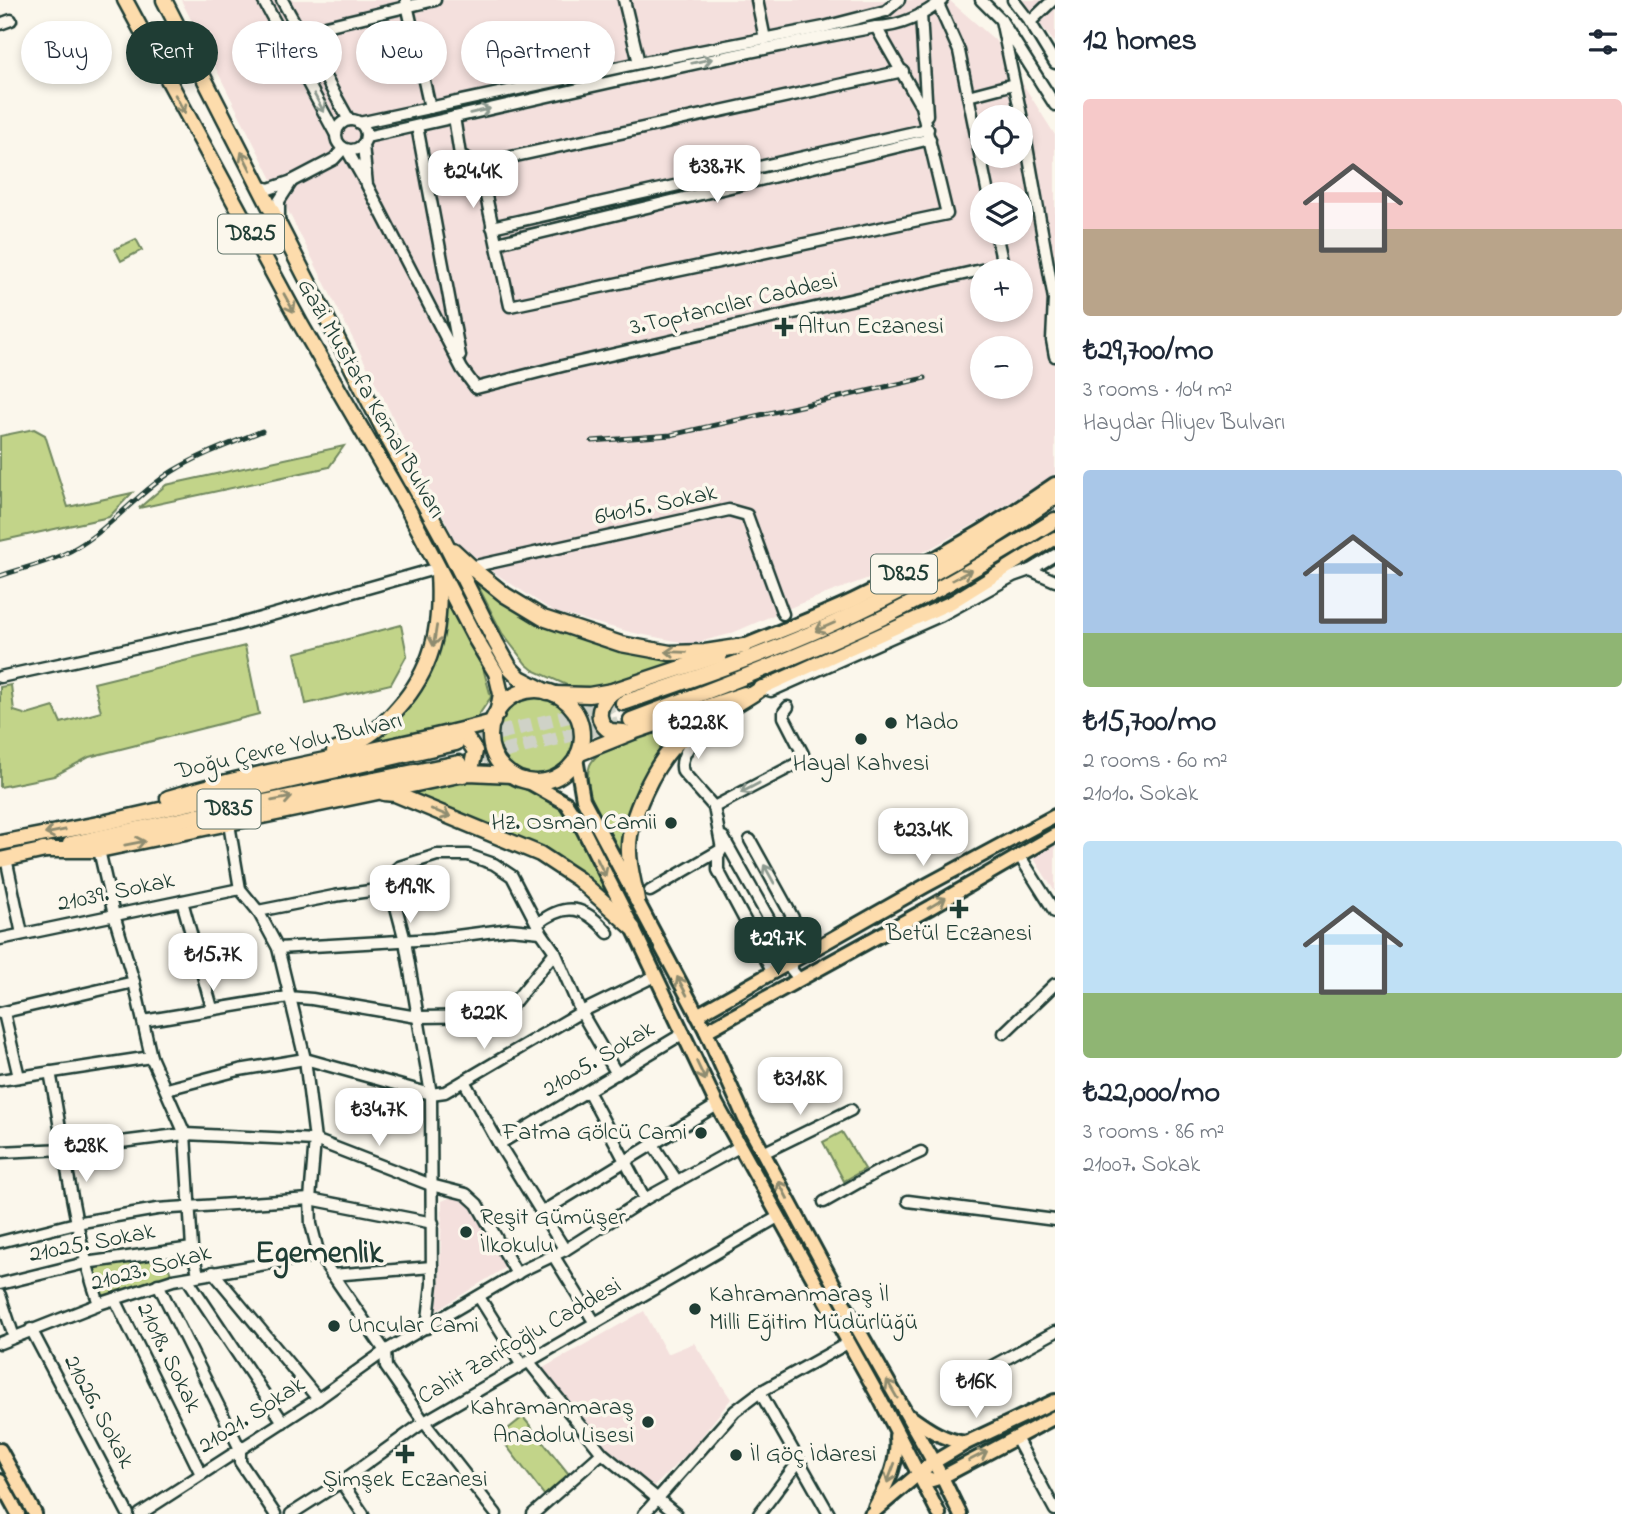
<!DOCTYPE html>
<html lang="en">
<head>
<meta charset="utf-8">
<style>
  :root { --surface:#fff; --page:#f6f6f7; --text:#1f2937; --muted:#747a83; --accent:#1f3d34 }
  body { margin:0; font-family:"Indie Flower",sans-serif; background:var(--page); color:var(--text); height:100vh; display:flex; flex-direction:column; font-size:26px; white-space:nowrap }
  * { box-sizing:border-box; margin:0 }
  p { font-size:23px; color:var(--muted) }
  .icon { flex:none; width:38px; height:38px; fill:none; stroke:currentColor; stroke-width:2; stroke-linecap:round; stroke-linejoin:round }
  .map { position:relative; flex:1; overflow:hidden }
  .details { display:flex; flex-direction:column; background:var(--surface); width:595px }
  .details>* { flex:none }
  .banner { position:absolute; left:21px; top:21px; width:665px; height:63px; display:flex; gap:14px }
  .fabs { position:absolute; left:970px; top:105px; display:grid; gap:14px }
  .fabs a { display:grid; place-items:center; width:63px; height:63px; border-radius:50%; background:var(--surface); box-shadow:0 4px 10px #0003; font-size:35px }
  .price { position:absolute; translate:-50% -60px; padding:0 16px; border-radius:14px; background:#fff; color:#222; font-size:23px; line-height:46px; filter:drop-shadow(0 2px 4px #0008) }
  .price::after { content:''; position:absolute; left:50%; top:42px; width:21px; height:16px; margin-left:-10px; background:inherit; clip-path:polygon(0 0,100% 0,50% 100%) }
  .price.current { background:var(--accent); color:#fff }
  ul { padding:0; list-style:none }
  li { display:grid; align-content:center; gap:14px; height:371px; padding:0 28px }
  li span { display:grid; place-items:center; height:217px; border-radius:7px; color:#555 }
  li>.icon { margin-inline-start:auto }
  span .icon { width:126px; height:126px; fill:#fffc; stroke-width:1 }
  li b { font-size:30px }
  h2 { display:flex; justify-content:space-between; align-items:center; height:84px; padding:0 28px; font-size:30px }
  .tag { padding:0 24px; border-radius:32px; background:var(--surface); box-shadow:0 4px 10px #0003; font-size:24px; line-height:63px }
  .tag.current { background:var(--accent); color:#fff }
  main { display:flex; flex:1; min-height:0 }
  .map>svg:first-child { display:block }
  .built { fill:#f4e0dd; fill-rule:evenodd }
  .green { fill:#c2d489; stroke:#70885e; stroke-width:2 }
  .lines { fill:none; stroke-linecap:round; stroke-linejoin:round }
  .highway-tunnel { stroke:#cfd2c7; stroke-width:14; stroke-dasharray:14 7; stroke-linecap:butt }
  .minor-casing { stroke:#1f3d34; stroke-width:15 }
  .major-casing { stroke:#1f3d34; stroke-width:18 }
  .highway-casing { stroke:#1f3d34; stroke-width:19 }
  .minor { stroke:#fbf7ec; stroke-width:10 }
  .major { stroke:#fddcac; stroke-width:12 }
  .highway { stroke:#fddcac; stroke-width:14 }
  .rail-casing { stroke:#1f3d34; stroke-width:5 }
  .rail { stroke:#fbf7ec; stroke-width:2.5; stroke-dasharray:8; stroke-linecap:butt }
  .oneway { stroke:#8d9a90 }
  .oneway2 { stroke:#8e8c70 }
  .poi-dot { fill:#1f3d34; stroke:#fbf7ec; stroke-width:2.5 }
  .labels { text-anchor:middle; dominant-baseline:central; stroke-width:7; stroke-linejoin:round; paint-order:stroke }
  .shield { fill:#fbf7ec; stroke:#61756b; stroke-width:2 }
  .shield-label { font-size:23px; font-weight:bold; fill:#1f3d34 }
  .street-label { font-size:24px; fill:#1f3d34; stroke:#fbf7ec }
  .poi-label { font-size:24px; fill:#1f3d34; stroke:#fbf7ec; text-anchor:start }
  .district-label { font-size:32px; font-weight:bold; fill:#1f3d34; stroke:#fbf7ec }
</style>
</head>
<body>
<main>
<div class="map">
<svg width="1055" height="1514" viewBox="0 0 1055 1514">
  <rect width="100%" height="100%" fill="#fbf7ec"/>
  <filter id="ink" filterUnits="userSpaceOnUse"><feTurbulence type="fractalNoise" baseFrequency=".0143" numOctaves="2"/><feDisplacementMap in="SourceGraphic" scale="14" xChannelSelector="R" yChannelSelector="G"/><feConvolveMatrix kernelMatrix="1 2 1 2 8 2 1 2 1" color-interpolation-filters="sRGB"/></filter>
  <g filter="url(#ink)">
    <g class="built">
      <path d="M 181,0 L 949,0 L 995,40 L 1055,135 L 1055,474 L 989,516 L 893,569 L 799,604 L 730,634 L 691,644 L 634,633 L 554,612 L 493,572 L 455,540 ZM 982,117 L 1020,117 L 1020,156 L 982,156 ZM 982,194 L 1020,194 L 1020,233 L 982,233 ZM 982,271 L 1020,271 L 1020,310 L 982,310 ZM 982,348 L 1020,348 L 1020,387 L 982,387 Z"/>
      <polygon points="1021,0 1055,0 1055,43"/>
      <polygon points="1055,845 1055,892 1033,857"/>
      <polygon points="458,1194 466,1198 511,1264 436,1311 440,1278 442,1201"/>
      <polygon points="644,1311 667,1354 694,1343 731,1399 694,1446 653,1488 607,1448 541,1373 543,1368"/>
    </g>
    <g class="green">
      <polygon points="136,239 142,250 121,261 115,249"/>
      <polygon points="34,429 45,435 68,507 132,493 109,517 0,541 0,436"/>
      <polygon points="344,446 329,467 139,508 166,485"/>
      <polygon points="477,584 482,584 526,613 696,656 612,686 580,691 533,670 526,664 502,633"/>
      <polygon points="445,600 483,668 491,697 478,716 467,724 370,744 370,740 400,714"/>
      <polygon points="401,625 407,655 391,684 306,704 295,653"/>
      <polygon points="245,646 259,714 89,757 54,776 0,787 0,687 11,685 14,711 27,715 54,707 61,723 101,712 94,683"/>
      <circle cx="537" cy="735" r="40"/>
      <path d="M 729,705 L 660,753 L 625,863 C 611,839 579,792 590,765 C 593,758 600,753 605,748 Z"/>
      <polygon points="471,778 509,779 537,791 563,808 613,900 567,865 407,793"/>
      <polygon points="842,1132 865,1169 844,1181 823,1142"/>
      <polygon points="163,1252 173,1280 99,1304 85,1263"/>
      <polygon points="523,1417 572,1478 548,1500 499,1436"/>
    </g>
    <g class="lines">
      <g class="highway-tunnel">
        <polyline points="457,743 623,703"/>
        <polyline points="462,762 631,720"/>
      </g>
      <g class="minor-casing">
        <g id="minor">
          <polyline points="263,0 335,133"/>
          <polyline points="282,0 349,120"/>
          <polyline points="406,0 430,108"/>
          <polyline points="624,0 639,63"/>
          <polyline points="757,0 765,39"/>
          <polyline points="981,0 1001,20 1055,105"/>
          <polyline points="1013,0 1030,22 1055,63"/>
          <polyline points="938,4 959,51 988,194"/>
          <polyline points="921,14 927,115"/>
          <polyline points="1001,20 1023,124 1054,299 1052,340 1055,356"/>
          <polyline points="1030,22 1053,0"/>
          <polyline points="0,24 11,20"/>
          <polyline points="301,32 435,0"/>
          <polyline points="968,96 1014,84"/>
          <polyline points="454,117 460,155 479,164 510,306 947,214 921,106 876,27"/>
          <circle cx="351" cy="135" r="15"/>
          <polyline points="359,123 639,63 824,27 886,11 899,0"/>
          <polyline points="417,126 460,356"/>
          <path d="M 366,137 C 536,99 705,59 876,27 C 899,27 925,15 942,0"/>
          <polyline points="363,145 367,185 462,369 476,388 562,366 1003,265 996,233"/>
          <polyline points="347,150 364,180"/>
          <polyline points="479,164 903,71"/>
          <polyline points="292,181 334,159 343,149"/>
          <polyline points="259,186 269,189 292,181 279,201 279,223"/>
          <polyline points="492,227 928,129"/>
          <polyline points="497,243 930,139"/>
          <polyline points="471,567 729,510 747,515 783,614"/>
          <polyline points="1030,570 1055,555"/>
          <polyline points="0,677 229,627 438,568"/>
          <polyline points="762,688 771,691 940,616 1013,576 1030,570 1055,581"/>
          <path d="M 709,725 C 697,737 677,755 683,772 L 714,807 L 722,849 L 718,856 L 718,870 L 773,973"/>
          <polyline points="714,807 798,763 803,754 784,717 784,712 788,707"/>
          <polyline points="229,824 240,889 258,911 278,948 305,1059 315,1140 310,1199 311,1224 319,1255 385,1351 386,1367 424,1422 496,1514"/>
          <polyline points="723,837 793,962 791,969 799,979"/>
          <polyline points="750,840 808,945 810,952"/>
          <polyline points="99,850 114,915 134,982 151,1057 185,1134 192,1248 198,1274"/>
          <polyline points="1019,855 1055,912"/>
          <polyline points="6,858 22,934"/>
          <polyline points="650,891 722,849"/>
          <polyline points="182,901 212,1008"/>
          <polyline points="258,911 334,896 391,888"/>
          <path d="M 537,924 C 566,901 585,906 608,933"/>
          <polyline points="0,939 240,889"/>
          <polyline points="278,948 434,939 510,929 541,932"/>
          <polyline points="0,1013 134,982"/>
          <polyline points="4,1013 19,1077"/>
          <polyline points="143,1021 288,997 312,999 417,1017 499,1016 508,1010 555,952"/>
          <polyline points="1004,1033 1055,984"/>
          <path d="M 50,1072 C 65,1149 73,1229 99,1304"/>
          <polyline points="0,1080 151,1057"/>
          <polyline points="464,1081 499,1144 565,1250"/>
          <polyline points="167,1089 239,1070 305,1059 431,1094 445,1092 581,1012 655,976"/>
          <polyline points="588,1091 645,1199"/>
          <polyline points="652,1143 677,1181"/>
          <polyline points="499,1144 684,1033"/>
          <polyline points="0,1152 65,1149 185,1134 315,1140 431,1185 466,1194 477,1204 517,1274"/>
          <polyline points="763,1153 851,1110"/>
          <polyline points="908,1201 1055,1220"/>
          <polyline points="824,1202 877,1172 921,1152"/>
          <polyline points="542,1212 717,1105"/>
          <polyline points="0,1242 76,1223 157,1209 310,1199 433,1223"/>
          <polyline points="553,1255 595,1323"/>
          <polyline points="213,1272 318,1399"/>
          <polyline points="332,1275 432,1267"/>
          <polyline points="187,1278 283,1422"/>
          <polyline points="0,1284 85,1263 192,1248"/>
          <polyline points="158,1284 240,1449 240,1462 275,1514"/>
          <polyline points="0,1295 14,1337"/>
          <polyline points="479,1297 521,1364"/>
          <polyline points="115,1299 201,1474"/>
          <polyline points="427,1328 432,1284 431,1094 405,941 391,888 391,874 399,867 437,855 468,855 494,864 512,876 541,932 555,952 581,1012 617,1074"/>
          <polyline points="31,1329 128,1514"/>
          <polyline points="0,1343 99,1304 173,1280 319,1255"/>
          <polyline points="529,1362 602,1453 676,1514"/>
          <polyline points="976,1375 1055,1332"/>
          <polyline points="760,1392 829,1514"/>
          <polyline points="1016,1438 1055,1510"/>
          <polyline points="341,1482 363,1514"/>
          <polyline points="140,1514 318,1399 385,1351 523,1270 565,1250 645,1199 739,1147"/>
          <polyline points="291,1514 341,1482 424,1422 778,1217"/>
          <polyline points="533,1514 602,1453"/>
          <polyline points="644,1514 735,1411 760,1392 848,1343"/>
          <polyline points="759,1514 799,1461"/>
        </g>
      </g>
      <g class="major-casing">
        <g id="major">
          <path d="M 744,646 C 780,631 818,617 854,600 C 924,567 991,528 1055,484"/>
          <polyline points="762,688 952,602 1055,538"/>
          <polyline points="576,758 583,799 706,1031 745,1119 854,1322 942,1477 960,1514"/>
          <polyline points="527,781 566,803 583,829 633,928 717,1105 880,1399 939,1514"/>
          <polyline points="697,1015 925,886 1055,816"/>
          <polyline points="706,1031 931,907 1055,835"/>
          <path d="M 911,1417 C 929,1430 944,1440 966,1443"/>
          <polyline points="0,1450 35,1514"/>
          <polyline points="918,1473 932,1480 942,1477 1055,1417"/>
          <polyline points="0,1481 18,1514"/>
          <path d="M 875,1507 C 887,1484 899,1463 896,1436"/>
          <polyline points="871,1514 929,1465 966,1443 1055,1401"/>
        </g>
      </g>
      <g class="highway-casing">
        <g id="highway">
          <polyline points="125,0 301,325 409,511 475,638 496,673 501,694 497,714"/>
          <polyline points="164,0 389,440 443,538 496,643 510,668 520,678 547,692"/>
          <polyline points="453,550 479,574 505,595 543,618 621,644 670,653 705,652 744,646"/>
          <path d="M 616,690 C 600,700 592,719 610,731 L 624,732"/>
          <circle cx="536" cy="736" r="46"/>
          <polyline points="554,694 589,695 612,691 720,655"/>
          <path d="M 623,703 C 693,679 764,655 832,624 C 910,589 985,546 1055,497"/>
          <path d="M 631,720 C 718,688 804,655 888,615 C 945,587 1000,554 1055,520"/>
          <polyline points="454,733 467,739 475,751 472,765 463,775"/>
          <path d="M 334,751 C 345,746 358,742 369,735 C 382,727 394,713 404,701 C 436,661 441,622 438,573"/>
          <polyline points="578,754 633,732 744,694"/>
          <polyline points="384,793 395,794 540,854 578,879 633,928"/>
          <path d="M 168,798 C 275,766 385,751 493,722"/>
          <polyline points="0,843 98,824 456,743"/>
          <polyline points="70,844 229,809 459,763"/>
          <polyline points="43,850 99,850 469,773 512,775"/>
          <polyline points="0,860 50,849"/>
          <path d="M 637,900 C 634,882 628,865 629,847 C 629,818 655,764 676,744 C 701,721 734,708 762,688"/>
        </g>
      </g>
      <use href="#minor" class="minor"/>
      <use href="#major" class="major"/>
      <use href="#highway" class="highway"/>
      <g class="rail-casing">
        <g id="rail">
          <polyline points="592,441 671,435 925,378"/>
          <path d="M 0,576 C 20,569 42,564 62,555 C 105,536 134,495 173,471 C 201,454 232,443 262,431"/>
        </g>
      </g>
      <use href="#rail" class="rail"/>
    </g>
    <defs><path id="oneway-shaft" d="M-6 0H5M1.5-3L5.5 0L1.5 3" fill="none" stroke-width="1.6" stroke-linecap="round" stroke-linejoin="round" transform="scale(1.75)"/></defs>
    <g class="oneway">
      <use href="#oneway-shaft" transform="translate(702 61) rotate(-12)"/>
      <use href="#oneway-shaft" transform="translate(319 103) rotate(61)"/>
      <use href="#oneway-shaft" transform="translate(480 111) rotate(-13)"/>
      <use href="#oneway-shaft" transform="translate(750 788) rotate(152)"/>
      <use href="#oneway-shaft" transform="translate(769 874) rotate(-119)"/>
    </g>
    <g class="oneway2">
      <use href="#oneway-shaft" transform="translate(180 104) rotate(62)"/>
      <use href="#oneway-shaft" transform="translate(246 161) rotate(-117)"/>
      <use href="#oneway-shaft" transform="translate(289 303) rotate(61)"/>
      <use href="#oneway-shaft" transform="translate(962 575) rotate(-28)"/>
      <use href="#oneway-shaft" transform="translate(825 627) rotate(156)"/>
      <use href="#oneway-shaft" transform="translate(435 636) rotate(99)"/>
      <use href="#oneway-shaft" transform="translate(676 652) rotate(-178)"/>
      <use href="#oneway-shaft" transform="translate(282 799) rotate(-10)"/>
      <use href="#oneway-shaft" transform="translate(441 813) rotate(22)"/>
      <use href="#oneway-shaft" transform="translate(55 832) rotate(169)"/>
      <use href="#oneway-shaft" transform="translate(135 843) rotate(-11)"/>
      <use href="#oneway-shaft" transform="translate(601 867) rotate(64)"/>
      <use href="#oneway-shaft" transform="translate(937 903) rotate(-31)"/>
      <use href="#oneway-shaft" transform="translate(682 986) rotate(-118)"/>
      <use href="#oneway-shaft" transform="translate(701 1071) rotate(65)"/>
      <use href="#oneway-shaft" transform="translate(783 1190) rotate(-118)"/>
      <use href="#oneway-shaft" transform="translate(892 1389) rotate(-120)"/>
      <use href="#oneway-shaft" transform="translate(978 1456) rotate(-27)"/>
      <use href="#oneway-shaft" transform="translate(891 1473) rotate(111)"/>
    </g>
  </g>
  <g class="poi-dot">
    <path d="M780.5 316.5h7v7h7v7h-7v7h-7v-7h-7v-7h7z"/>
    <circle cx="891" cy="723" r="7"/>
    <circle cx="861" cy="739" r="7"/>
    <circle cx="671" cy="823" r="7"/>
    <path d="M955.5 898.5h7v7h7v7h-7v7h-7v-7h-7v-7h7z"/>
    <circle cx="701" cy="1133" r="7"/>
    <circle cx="466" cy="1232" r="7"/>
    <circle cx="695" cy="1309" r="7"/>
    <circle cx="334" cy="1326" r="7"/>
    <circle cx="648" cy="1422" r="7"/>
    <path d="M401.5 1443.5h7v7h7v7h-7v7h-7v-7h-7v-7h7z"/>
    <circle cx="736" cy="1455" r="7"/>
  </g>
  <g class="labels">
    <g class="shield">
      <rect x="218" y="214.5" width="66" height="39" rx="5"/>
      <rect x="871" y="554.5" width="66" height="39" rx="5"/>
      <rect x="197.5" y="789.5" width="63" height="39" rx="5"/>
    </g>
    <g class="shield-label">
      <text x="251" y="234">D825</text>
      <text x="904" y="574">D825</text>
      <text x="229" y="809">D835</text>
    </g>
    <g class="street-label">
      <text transform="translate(734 305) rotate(-13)">3.Toptancılar Caddesi</text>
      <text transform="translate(370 399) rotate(60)">Gazi Mustafa Kemal Bulvarı</text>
      <text transform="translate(656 506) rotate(-12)">64015. Sokak</text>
      <text transform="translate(289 747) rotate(-13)">Doğu Çevre Yolu Bulvarı</text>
      <text transform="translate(116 893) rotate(-12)">21039. Sokak</text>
      <text transform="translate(599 1060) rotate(-31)">21005. Sokak</text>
      <text transform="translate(92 1244) rotate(-11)">21025. Sokak</text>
      <text transform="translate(151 1269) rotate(-15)">21023. Sokak</text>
      <text transform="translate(520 1342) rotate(-30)">Cahit Zarifoğlu Caddesi</text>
      <text transform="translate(168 1358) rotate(64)">21018. Sokak</text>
      <text transform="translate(98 1412) rotate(62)">21026. Sokak</text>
      <text transform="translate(252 1416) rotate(-33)">21021. Sokak</text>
    </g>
    <g class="poi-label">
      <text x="798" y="327">Altun Eczanesi</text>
      <text x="905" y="723">Mado</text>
      <text x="861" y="764" text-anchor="middle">Hayal Kahvesi</text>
      <text x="657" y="823" text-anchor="end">Hz. Osman Camii</text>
      <text x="959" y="934" text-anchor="middle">Betül Eczanesi</text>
      <text x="687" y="1133" text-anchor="end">Fatma Gölcü Cami</text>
      <text x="480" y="1218">Reşit Gümüşer<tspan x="480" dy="28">İlkokulu</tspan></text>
      <text x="709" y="1295">Kahramanmaraş İl<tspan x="709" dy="28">Milli Eğitim Müdürlüğü</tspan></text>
      <text x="348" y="1326">Uncular Cami</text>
      <text x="634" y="1408" text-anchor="end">Kahramanmaraş<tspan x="634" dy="28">Anadolu Lisesi</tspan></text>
      <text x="750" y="1455">İl Göç İdaresi</text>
      <text x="405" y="1480" text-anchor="middle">Şimşek Eczanesi</text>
    </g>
    <g class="district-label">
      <text x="319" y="1254">Egemenlik</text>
    </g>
  </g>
</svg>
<div class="fabs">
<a><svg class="icon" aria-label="locate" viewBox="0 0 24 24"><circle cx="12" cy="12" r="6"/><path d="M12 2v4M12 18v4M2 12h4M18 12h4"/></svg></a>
<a><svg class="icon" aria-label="layers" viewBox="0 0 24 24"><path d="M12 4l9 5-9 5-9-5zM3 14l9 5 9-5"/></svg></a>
<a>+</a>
<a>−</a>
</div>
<b class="price" style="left:717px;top:205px">₺38.7K</b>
<b class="price" style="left:473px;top:210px">₺24.4K</b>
<b class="price" style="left:698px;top:761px">₺22.8K</b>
<b class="price" style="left:923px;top:868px">₺23.4K</b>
<b class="price" style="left:410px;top:925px">₺19.9K</b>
<b class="price current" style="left:778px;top:977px">₺29.7K</b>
<b class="price" style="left:213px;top:993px">₺15.7K</b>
<b class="price" style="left:484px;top:1051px">₺22K</b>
<b class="price" style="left:800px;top:1117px">₺31.8K</b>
<b class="price" style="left:379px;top:1148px">₺34.7K</b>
<b class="price" style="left:86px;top:1184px">₺28K</b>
<b class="price" style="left:976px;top:1420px">₺16K</b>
<div class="banner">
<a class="tag">Buy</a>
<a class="tag current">Rent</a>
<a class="tag">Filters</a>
<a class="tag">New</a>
<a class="tag">Apartment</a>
</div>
</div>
<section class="details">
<h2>12 homes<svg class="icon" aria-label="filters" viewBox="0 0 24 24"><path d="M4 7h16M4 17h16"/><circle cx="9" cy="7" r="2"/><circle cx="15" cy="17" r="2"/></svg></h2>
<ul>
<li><span style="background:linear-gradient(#f6c9c9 60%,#b9a48a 0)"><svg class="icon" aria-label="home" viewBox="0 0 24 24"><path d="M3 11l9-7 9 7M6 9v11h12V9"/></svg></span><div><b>₺29,700/mo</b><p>3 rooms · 104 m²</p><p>Haydar Aliyev Bulvarı</p></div></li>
<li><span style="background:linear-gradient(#a9c7e8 75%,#8fb573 0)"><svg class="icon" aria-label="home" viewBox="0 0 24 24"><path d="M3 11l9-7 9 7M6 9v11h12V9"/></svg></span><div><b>₺15,700/mo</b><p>2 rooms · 60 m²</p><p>21010. Sokak</p></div></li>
<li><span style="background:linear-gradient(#bfe0f5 70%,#8fb573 0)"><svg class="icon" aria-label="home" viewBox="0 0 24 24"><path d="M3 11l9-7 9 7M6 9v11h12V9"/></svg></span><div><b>₺22,000/mo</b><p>3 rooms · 86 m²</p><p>21007. Sokak</p></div></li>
</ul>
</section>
</main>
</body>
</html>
